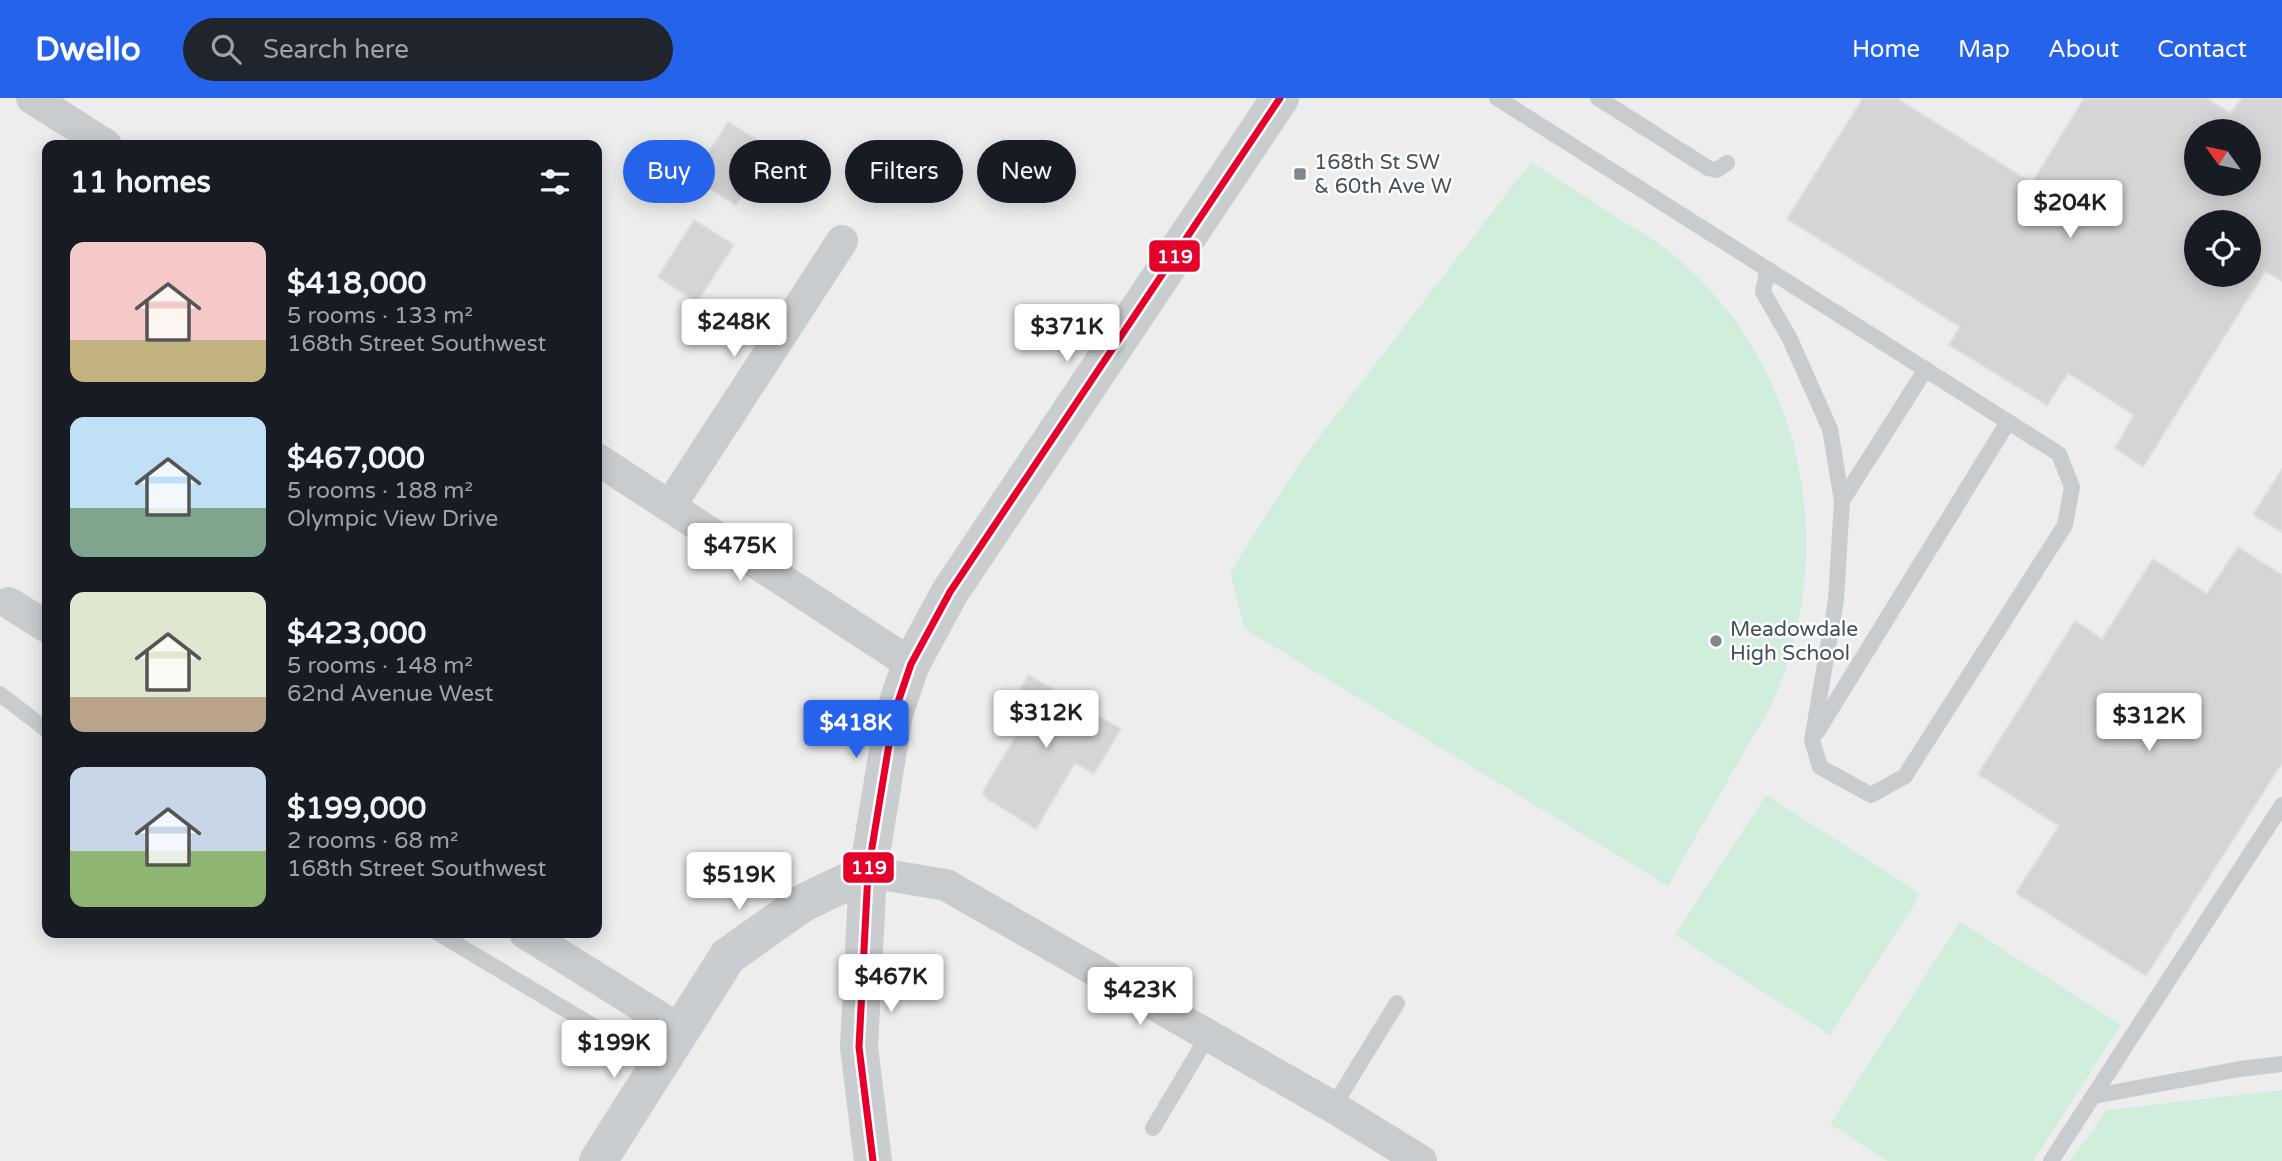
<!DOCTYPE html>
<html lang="en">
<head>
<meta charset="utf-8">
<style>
  :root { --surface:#171b24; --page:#20242c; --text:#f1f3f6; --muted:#9ea1a6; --accent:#2563eb }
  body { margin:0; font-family:"Varela Round",sans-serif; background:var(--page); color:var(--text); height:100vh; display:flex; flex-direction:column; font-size:26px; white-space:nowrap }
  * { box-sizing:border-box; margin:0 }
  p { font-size:23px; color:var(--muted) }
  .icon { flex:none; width:38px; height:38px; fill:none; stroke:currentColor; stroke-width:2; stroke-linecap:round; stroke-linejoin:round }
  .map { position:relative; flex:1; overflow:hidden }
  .panel { position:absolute; left:42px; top:42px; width:560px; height:798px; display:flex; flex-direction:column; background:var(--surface); border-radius:14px; box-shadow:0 4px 18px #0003 }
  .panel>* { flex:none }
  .banner { position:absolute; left:623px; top:42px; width:665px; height:63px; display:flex; gap:14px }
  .needle { width:46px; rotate:303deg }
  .fabs { position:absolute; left:2184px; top:21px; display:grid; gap:14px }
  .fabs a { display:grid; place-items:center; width:77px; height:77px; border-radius:50%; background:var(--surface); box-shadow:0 4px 18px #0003; font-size:35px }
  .price { position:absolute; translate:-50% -60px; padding:0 16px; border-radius:7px; background:#fff; color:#222; font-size:23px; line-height:46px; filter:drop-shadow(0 2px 4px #0008) }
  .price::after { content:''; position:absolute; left:50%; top:42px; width:21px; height:16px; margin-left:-10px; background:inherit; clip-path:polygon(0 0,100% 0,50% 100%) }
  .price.on { background:var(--accent); color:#fff }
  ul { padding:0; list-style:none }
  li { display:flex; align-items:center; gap:21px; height:175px; padding:0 28px }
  li span { display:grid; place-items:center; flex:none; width:196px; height:140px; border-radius:14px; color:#555 }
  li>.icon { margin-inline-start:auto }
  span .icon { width:84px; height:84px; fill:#fffc; stroke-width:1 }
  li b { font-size:30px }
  h2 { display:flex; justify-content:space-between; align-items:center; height:84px; padding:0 28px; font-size:30px }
  .chip { padding:0 24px; border-radius:32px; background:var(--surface); box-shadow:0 4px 18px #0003; font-size:24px; line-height:63px }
  .chip.on { background:var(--accent); color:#fff }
  header { display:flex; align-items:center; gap:42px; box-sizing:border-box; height:98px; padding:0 35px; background:var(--accent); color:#fff }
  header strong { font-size:33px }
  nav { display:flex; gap:38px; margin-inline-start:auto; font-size:24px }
  .search { width:490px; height:63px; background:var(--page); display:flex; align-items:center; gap:18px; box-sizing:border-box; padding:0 24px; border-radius:38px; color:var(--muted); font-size:26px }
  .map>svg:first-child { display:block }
  .green { fill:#d0eedb }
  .building { fill:#d5d5d7; stroke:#dfdfe0; stroke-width:2; fill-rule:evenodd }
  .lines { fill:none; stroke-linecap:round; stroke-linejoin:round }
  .lane { stroke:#c9ccce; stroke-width:16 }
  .street { stroke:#c9ccce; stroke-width:32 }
  .secondary { stroke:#c9cdcf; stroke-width:38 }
  .bus-1-casing { stroke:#fff; stroke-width:12 }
  .bus-1 { stroke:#e4002b; stroke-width:7 }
  .poi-dot { fill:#80878d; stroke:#fff; stroke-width:2.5 }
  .labels { text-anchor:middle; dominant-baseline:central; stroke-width:5; stroke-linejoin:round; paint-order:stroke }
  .poi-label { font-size:21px; fill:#445059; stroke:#fff; text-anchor:start }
  .line-badge { stroke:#fff; stroke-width:2.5 }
  .badge-label { font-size:19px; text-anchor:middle; font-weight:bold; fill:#fff }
</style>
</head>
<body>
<header>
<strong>Dwello</strong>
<div class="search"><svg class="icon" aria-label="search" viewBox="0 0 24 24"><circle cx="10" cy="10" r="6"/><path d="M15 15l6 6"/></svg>Search here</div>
<nav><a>Home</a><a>Map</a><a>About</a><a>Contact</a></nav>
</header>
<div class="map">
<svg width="2282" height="1063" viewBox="0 0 2282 1063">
  <rect width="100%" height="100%" fill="#eeeded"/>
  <g class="green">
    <path d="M 1531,64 C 1562,84 1593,104 1624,124 C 1639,133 1655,142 1669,153 C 1800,260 1840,439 1777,594 C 1768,617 1753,638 1741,659 C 1717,702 1692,745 1668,788 L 1245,531 L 1230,474 L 1303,360 Z"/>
    <polygon points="1766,697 1921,796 1830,937 1675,837"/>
    <polygon points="1960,824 2121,927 2033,1063 1888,1063 1830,1026"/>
    <polygon points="2282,992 2282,1063 2070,1063 2107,1012"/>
  </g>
  <g class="building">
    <path d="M 1863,0 L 1896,0 L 2032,85 L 2084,0 L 2206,0 L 2230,15 L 2243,0 L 2282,0 L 2282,183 L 2265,173 L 2143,369 L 2115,350 L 2134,317 L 2068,275 L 2047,307 L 1949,247 L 1960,229 L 1787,121 ZM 2196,33 L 2249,33 L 2249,86 L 2196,86 ZM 2196,124 L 2249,124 L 2249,177 L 2196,177 Z"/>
    <polygon points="728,24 771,50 736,107 692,80"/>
    <polygon points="694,122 734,147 697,204 658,179"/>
    <polygon points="2282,371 2282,434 2253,417"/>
    <polygon points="2238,449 2282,477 2282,665 2146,878 2016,795 2059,728 1978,676 2075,523 2102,541 2153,461 2207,496"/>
    <polygon points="1029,577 1121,631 1094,676 1075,665 1036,731 986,700 983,696 984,691 1019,633 1001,621"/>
  </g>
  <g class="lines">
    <g class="lane">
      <polyline points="1497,0 2059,356 2072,389 2065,427 1905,678 1871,697 1820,669 1812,642 1836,502 1842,403 1830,331 1789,239 1763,194 1768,171"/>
      <polyline points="1598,0 1708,70 1717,72 1727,65"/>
      <polyline points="1842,403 1926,271"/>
      <polyline points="0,596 47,632"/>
      <polyline points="1817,634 2008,324"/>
      <polyline points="438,835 658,967"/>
      <polyline points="2094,998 2240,971 2282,966"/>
      <polyline points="1333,1009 1397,905"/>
      <polyline points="1153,1030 1208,938"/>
      <polyline points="2051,1063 2282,707"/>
    </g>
    <g class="street">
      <polyline points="32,0 106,47"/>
      <polyline points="597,361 911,566"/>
      <polyline points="670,408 842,143"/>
      <polyline points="9,505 47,529"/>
      <polyline points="868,774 946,787 1333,1009 1421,1063"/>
      <polyline points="525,835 680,932"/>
    </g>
    <g class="secondary">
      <polyline points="598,1063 728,858 803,805 868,774"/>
      <polyline points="873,1063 859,949 868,774 894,616 911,566 950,494 1280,0"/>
    </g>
    <g class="bus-1-casing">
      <polyline id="bus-1" points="873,1063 859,949 868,774 894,616 911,566 950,494 1280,0"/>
    </g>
    <use href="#bus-1" class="bus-1"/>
  </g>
  <g class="poi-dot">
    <rect x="1293" y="69" width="14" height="14" rx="3.5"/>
    <circle cx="1716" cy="543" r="7"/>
  </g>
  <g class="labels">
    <g class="poi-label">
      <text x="1314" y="64">168th St SW<tspan x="1314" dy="24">&amp; 60th Ave W</tspan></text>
      <text x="1730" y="531">Meadowdale<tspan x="1730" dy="24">High School</tspan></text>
    </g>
  </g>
  <g class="line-badge">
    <rect x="1148" y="141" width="53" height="34" rx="7" fill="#e4002b"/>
    <rect x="842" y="753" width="53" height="33" rx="7" fill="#e4002b"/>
  </g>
  <g class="badge-label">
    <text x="1175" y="165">119</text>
    <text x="869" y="776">119</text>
  </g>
</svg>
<div class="fabs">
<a><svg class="needle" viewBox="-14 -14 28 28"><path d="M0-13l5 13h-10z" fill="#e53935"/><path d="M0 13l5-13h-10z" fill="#9ea1a6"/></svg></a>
<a><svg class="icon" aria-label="locate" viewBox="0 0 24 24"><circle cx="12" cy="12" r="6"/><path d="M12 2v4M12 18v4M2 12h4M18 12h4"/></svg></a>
</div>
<b class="price" style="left:2070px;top:142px">$204K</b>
<b class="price" style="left:734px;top:261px">$248K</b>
<b class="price" style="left:1067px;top:266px">$371K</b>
<b class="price" style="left:740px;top:485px">$475K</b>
<b class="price" style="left:1046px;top:652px">$312K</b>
<b class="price" style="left:2149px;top:655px">$312K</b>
<b class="price on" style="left:856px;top:662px">$418K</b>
<b class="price" style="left:739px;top:814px">$519K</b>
<b class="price" style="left:891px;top:916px">$467K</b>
<b class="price" style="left:1140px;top:929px">$423K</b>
<b class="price" style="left:614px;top:982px">$199K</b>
<div class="banner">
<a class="chip on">Buy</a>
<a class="chip">Rent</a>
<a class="chip">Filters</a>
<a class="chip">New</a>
</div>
<section class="panel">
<h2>11 homes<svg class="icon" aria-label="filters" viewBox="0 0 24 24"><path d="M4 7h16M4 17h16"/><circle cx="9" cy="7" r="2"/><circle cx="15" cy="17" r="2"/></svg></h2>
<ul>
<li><span style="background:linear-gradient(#f6c9c9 70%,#c2b280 0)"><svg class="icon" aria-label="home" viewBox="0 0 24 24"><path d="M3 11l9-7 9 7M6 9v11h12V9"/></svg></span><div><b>$418,000</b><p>5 rooms · 133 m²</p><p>168th Street Southwest</p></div></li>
<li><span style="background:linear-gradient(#bfe0f5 65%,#7fa58c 0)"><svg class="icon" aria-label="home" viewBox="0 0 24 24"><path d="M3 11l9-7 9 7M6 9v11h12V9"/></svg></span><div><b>$467,000</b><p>5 rooms · 188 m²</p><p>Olympic View Drive</p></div></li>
<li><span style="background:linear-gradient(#dfe7d0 75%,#b9a48a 0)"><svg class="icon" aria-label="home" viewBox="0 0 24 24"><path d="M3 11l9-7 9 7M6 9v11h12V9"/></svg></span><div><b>$423,000</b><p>5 rooms · 148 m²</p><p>62nd Avenue West</p></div></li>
<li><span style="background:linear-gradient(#c9d6e8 60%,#8fb573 0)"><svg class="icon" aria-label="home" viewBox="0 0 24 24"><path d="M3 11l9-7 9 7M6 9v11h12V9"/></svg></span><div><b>$199,000</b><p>2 rooms · 68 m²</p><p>168th Street Southwest</p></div></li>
</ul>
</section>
</div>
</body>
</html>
